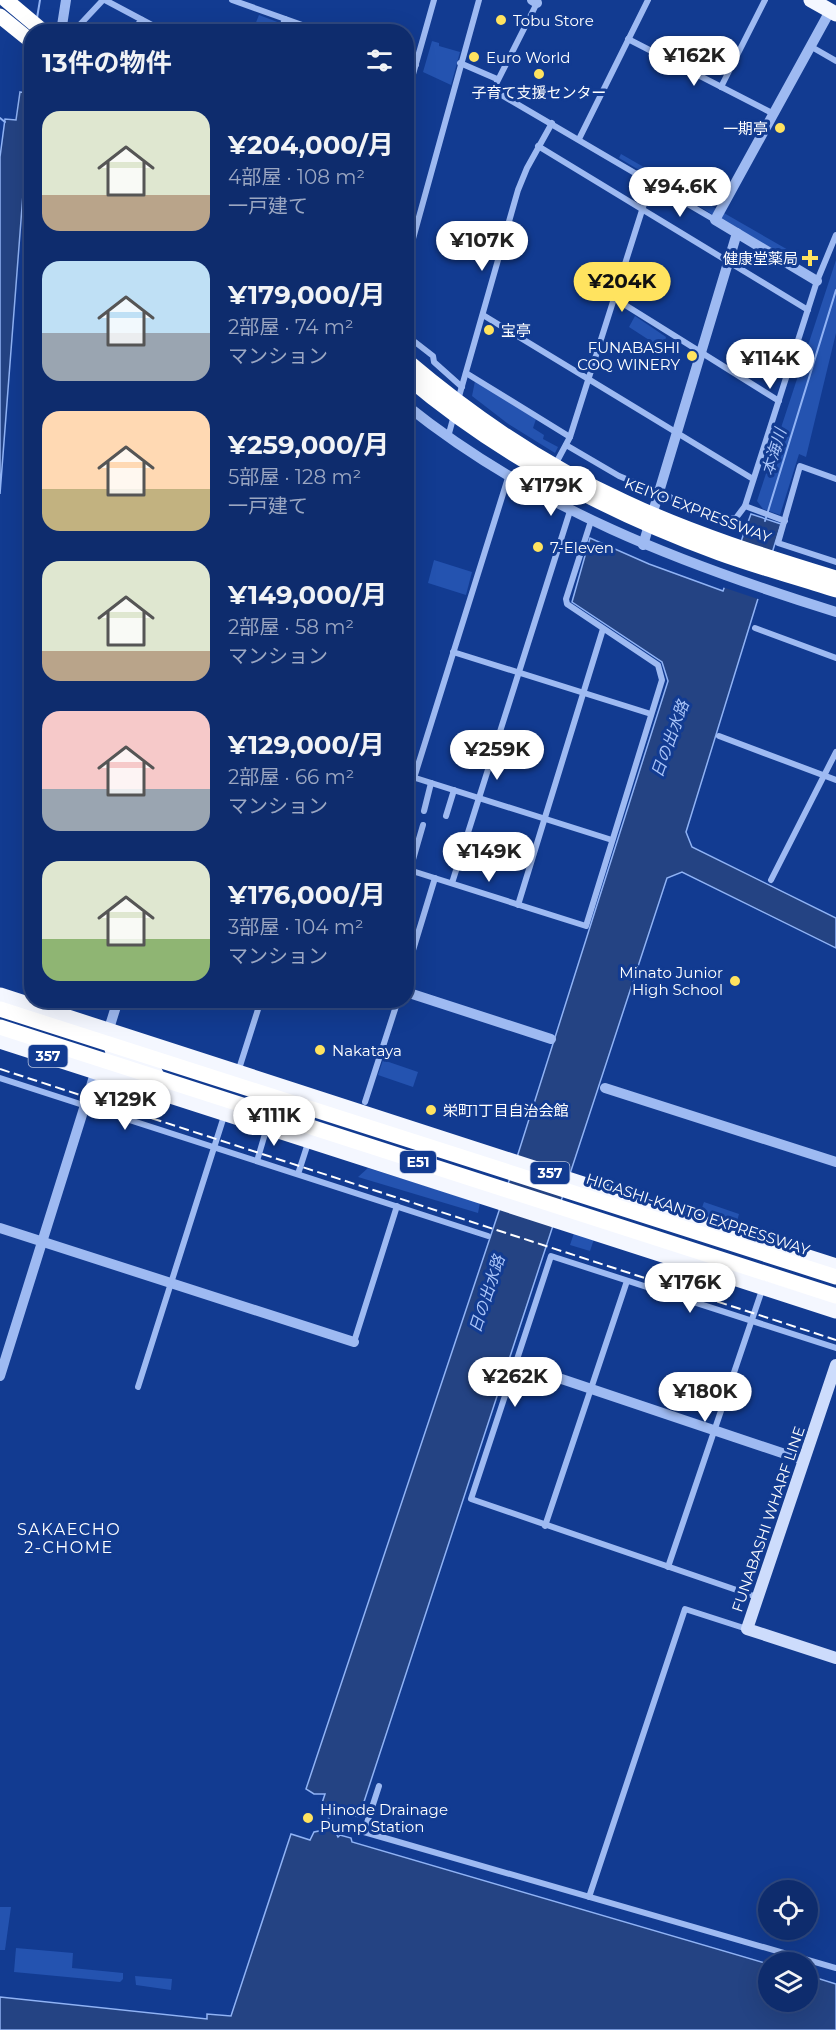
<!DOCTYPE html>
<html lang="ja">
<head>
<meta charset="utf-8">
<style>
  :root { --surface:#0e2c6d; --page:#1c3875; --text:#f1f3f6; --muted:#9ba7c2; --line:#2e4880; --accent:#ffe35f }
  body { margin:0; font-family:Montserrat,"Noto Sans JP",sans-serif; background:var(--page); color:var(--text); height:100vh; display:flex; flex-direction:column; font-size:22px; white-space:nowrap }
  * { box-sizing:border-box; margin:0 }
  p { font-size:20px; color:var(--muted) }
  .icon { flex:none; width:33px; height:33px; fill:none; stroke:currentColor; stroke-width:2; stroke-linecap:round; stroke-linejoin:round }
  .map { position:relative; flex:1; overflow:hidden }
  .sheet { position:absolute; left:24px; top:24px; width:390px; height:984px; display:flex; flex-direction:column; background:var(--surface); border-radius:24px; box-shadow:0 6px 24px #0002,0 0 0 2px var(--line) }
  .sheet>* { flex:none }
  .buttons { position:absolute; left:758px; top:1880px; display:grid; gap:12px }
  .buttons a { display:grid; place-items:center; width:60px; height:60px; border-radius:50%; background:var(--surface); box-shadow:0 6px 24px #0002,0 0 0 2px var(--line); font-size:30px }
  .price { position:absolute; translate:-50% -51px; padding:0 14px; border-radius:21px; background:#fff; color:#222; font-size:20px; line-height:39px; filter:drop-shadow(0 2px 3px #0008) }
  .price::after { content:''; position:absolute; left:50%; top:36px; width:18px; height:14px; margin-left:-9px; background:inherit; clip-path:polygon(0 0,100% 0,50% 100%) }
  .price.on { background:var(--accent); color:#111 }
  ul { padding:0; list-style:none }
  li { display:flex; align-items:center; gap:18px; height:150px; padding:0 18px }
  li span { display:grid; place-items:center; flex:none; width:168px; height:120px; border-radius:18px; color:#555 }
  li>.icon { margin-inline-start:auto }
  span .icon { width:72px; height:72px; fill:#fffc; stroke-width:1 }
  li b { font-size:26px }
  h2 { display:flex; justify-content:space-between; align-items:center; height:72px; padding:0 18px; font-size:26px }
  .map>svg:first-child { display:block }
  .green { fill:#2453b0 }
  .water { fill:#244383; stroke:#90b3f5; stroke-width:1.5 }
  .pier { fill:#123b91 }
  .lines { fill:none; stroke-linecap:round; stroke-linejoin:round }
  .stream { stroke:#90b3f5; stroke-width:2 }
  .minor { stroke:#9ebaf2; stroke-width:6 }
  .tertiary { stroke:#9ebaf2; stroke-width:10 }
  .secondary { stroke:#cddcfc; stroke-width:12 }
  .trunk { stroke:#f4f7ff; stroke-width:15 }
  .motorway { stroke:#fff; stroke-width:15 }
  .rail { stroke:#fff; stroke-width:2; stroke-dasharray:10 4.5; stroke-linecap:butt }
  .motorway-bridge { stroke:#fff; stroke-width:15 }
  .poi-dot { fill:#ffe35f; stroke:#123b91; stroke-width:2 }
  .labels { text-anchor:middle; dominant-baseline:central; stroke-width:6; stroke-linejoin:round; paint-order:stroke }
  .shield { fill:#123b91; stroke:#b8c4de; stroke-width:1.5 }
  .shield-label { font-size:14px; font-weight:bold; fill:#fff }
  .poi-label { font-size:15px; fill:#fff; stroke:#123b91; text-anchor:start }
  .street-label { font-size:15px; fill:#fff; stroke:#123b91 }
  .water-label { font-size:16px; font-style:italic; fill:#aac5f9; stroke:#123b91 }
  .neighbourhood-label { font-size:16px; letter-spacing:1.5px; fill:#fff; stroke:#123b91 }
</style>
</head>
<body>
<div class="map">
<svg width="836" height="2030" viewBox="0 0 836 2030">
  <rect width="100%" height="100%" fill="#123b91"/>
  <g class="green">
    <polygon points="259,15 280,23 277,31 252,32"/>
    <polygon points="432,41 439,43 439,46 460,52 451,85 423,72"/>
    <polygon points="621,154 797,255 793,263 619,158"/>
    <polygon points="836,260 836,333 806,457 799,454 780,515 763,509 757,501"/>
    <polygon points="635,316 666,337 663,349 629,327"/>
    <polygon points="475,381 536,419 533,428 544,435 543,439 558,447 555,453 507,423 472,396"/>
    <polygon points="434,560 472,572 466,595 428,583"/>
    <polygon points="383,1060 418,1072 413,1087 378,1075"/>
    <polygon points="368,1168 480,1203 478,1213 358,1177"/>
    <polygon points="704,1202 739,1214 736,1225 700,1213"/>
    <polygon points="574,1233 594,1239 590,1251 570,1245"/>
    <polygon points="0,1907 11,1907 5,1950 0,1950"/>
    <polygon points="16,1948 73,1953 72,1968 123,1973 123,1979 120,1982 14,1972"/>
    <polygon points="135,1976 172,1979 171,1990 136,1985"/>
  </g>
  <g class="water">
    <polygon points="20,92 31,94 31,187 23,194 0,494 0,157 5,119 16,120"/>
    <polygon points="751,514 781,524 686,832 692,847 836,918 836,948 682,872 667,878 359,1817 322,1803 325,1794 314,1794 306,1789 518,1154 668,681 662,662 572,602 590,538 649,564 723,591"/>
    <polygon points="327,1820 338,1824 336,1833 338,1837 340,1835 351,1838 352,1842 768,1964 768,2001 807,2001 807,1975 836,1984 836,2030 0,2030 0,1997 207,2019 207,2014 231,2016 291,1834 310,1840 314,1832 324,1830"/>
  </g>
  <polygon class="pier" points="730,564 768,577 761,600 722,587"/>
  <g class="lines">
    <g class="stream">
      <polyline points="37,18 40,0"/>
      <polyline points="28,95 32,65"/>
      <polyline points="0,118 5,122"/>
      <polyline points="765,521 836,290"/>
      <polyline points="328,1820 333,1806"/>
    </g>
    <g class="minor">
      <polyline points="105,0 165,32"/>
      <polyline points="232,0 322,32"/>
      <polyline points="538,1 493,90 715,220"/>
      <polyline points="73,32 103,0"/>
      <polyline points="130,32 142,20"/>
      <polyline points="280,32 285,19"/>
      <polyline points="628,39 772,113"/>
      <polyline points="810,46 836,61"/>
      <polyline points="406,61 416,65"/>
      <polyline points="460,63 497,79"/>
      <polyline points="721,87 765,0"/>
      <polyline points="406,99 434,0"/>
      <polyline points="579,139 648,0"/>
      <polyline points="538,146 808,310"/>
      <polyline points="406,264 479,0"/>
      <polyline points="614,298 779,401"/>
      <polyline points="483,315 753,479"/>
      <polyline points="406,335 433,356 434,362 462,387"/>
      <polyline points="466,373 570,437"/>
      <polyline points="458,400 518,190 527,168 552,123"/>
      <polyline points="448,437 454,415"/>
      <polyline points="566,445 619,476 723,519 736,518 745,506 817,281 836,235"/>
      <polyline points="555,465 570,437 651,182"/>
      <polyline points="836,479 800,466 778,543 836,562"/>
      <polyline points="745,506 785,521"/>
      <polyline points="755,628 836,658"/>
      <polyline points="453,652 651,714"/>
      <polyline points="719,736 836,780"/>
      <polyline points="406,775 612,840"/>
      <polyline points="414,778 508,478"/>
      <polyline points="424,811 431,783"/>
      <polyline points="446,816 454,790"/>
      <polyline points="406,869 586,926 662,680 658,665 567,604 566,599 591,521"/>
      <polyline points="410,870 423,825"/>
      <polyline points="771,880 836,752"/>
      <polyline points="452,883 570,511"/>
      <polyline points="518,905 603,629"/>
      <polyline points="406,973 435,878"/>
      <polyline points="238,1072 261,1000"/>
      <polyline points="0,1078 488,1236"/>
      <polyline points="365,1102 398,1000"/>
      <polyline points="257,1161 267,1127"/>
      <polyline points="298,1174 309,1140"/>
      <polyline points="669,1294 680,1261"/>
      <polyline points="354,1342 397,1206"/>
      <polyline points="138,1387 225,1113"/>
      <polyline points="545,1526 627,1281"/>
      <polyline points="668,1567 763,1287"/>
      <polyline points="757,1597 471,1499 551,1256 836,1348"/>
      <polyline points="379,1786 364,1832 836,1968"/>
      <polyline points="589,1897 685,1609 747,1629"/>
    </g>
    <g class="tertiary">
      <polyline points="532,0 537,3"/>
      <polyline points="61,32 66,0"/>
      <polyline points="817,281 715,220 830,11"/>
      <path d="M 406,405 C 534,508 682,564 836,612"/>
      <polyline points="643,545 737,233"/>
      <polyline points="406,992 551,1039"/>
      <polyline points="107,1035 118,1000"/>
      <polyline points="605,1088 836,1162"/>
      <polyline points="0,1228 354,1342"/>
      <polyline points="517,1364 803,1460"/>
      <polyline points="0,1376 97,1067"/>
    </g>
    <polyline class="secondary" points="836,1365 747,1629 836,1658"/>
    <g class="trunk">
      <polyline points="811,0 836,14"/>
      <polyline points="0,995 836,1266"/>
      <polyline points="109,1036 113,1053 152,1066 162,1086"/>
      <polyline points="0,1041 836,1311"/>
    </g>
    <g class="motorway">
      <polyline points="6,0 44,32"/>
      <polyline points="0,16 32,42"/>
    </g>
    <polyline class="rail" points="0,1069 836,1340"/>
    <g class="motorway-bridge">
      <path d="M 406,360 C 473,417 545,466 625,502 C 693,534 764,556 836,578"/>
      <path d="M 406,376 C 499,455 605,511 719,553 C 757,567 797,577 836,590"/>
      <polyline points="0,1009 836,1277"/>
      <polyline points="0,1027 836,1296"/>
    </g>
  </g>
  <g class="poi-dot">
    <circle cx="501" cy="20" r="6"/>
    <circle cx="474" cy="57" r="6"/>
    <circle cx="539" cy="74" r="6"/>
    <circle cx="780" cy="128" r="6"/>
    <path d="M807 249h6v6h6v6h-6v6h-6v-6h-6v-6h6z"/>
    <circle cx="489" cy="330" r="6"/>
    <circle cx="692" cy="356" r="6"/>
    <circle cx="538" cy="547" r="6"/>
    <circle cx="735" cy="981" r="6"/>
    <circle cx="320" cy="1050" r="6"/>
    <circle cx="431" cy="1110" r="6"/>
    <circle cx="308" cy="1818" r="6"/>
  </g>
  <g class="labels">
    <g class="shield">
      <rect x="28.5" y="1045" width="39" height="22" rx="4.5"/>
      <rect x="400" y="1151" width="36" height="22" rx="4.5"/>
      <rect x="530.5" y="1162" width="39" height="22" rx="4.5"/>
    </g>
    <g class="shield-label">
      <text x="48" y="1056">357</text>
      <text x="418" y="1162">E51</text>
      <text x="550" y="1173">357</text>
    </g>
    <g class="poi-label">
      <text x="513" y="20">Tobu Store</text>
      <text x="486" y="57">Euro World</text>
      <text x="539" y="92" text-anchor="middle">子育て支援センター</text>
      <text x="768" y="128" text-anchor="end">一期亭</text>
      <text x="798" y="258" text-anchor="end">健康堂薬局</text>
      <text x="501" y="330">宝亭</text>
      <text x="680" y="347" text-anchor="end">FUNABASHI<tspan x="680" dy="17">COQ WINERY</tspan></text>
      <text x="550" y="547">7-Eleven</text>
      <text x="723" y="972" text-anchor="end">Minato Junior<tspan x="723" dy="17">High School</tspan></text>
      <text x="332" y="1050">Nakataya</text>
      <text x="443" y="1110">栄町1丁目自治会館</text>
      <text x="320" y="1809">Hinode Drainage<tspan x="320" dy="17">Pump Station</tspan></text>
    </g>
    <g class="street-label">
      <text transform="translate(698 510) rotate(21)">KEIYO EXPRESSWAY</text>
      <text transform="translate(698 1214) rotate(18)">HIGASHI-KANTO EXPRESSWAY</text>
      <text transform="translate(768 1519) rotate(-71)">FUNABASHI WHARF LINE</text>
    </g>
    <g class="water-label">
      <text transform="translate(774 452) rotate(-73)">本海川</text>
      <text transform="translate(670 739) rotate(-70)">日の出水路</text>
      <text transform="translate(487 1294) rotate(-72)">日の出水路</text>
    </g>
    <g class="neighbourhood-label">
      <text x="69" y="1529">SAKAECHO<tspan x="69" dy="18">2-CHOME</tspan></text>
    </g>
  </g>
</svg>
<div class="buttons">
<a><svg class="icon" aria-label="locate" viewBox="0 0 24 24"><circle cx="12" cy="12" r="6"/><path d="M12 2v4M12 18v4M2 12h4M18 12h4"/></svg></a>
<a><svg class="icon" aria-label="layers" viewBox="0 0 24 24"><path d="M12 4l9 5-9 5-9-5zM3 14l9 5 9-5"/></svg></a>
</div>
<b class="price" style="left:694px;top:87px">¥162K</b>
<b class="price" style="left:680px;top:218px">¥94.6K</b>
<b class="price" style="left:482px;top:272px">¥107K</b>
<b class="price on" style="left:622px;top:313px">¥204K</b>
<b class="price" style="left:770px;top:390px">¥114K</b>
<b class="price" style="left:551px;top:517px">¥179K</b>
<b class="price" style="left:497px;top:781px">¥259K</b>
<b class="price" style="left:489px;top:883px">¥149K</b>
<b class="price" style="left:125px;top:1131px">¥129K</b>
<b class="price" style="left:274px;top:1147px">¥111K</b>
<b class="price" style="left:690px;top:1314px">¥176K</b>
<b class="price" style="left:515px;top:1408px">¥262K</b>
<b class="price" style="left:705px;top:1423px">¥180K</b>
<section class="sheet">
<h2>13件の物件<svg class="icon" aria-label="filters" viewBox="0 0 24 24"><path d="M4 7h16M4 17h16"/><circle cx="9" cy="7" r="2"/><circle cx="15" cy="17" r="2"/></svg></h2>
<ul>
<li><span style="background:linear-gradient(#dfe7d0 70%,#b9a48a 0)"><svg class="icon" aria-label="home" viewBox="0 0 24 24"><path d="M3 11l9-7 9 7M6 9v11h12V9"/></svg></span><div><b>¥204,000/月</b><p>4部屋 · 108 m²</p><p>一戸建て</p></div></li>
<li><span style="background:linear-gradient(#bfe0f5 60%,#9aa5b1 0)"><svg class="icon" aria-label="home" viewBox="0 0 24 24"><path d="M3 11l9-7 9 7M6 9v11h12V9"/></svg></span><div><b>¥179,000/月</b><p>2部屋 · 74 m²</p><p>マンション</p></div></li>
<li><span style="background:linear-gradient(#ffd9b3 65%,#c2b280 0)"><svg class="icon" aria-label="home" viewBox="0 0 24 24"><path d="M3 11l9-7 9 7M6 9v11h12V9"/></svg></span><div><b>¥259,000/月</b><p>5部屋 · 128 m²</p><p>一戸建て</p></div></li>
<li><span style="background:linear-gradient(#dfe7d0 75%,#b9a48a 0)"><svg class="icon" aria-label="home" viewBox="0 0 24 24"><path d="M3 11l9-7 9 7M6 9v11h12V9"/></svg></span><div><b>¥149,000/月</b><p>2部屋 · 58 m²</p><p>マンション</p></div></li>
<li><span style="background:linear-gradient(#f6c9c9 65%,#9aa5b1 0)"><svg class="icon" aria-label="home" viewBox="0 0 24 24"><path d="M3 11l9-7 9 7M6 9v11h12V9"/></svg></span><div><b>¥129,000/月</b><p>2部屋 · 66 m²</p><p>マンション</p></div></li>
<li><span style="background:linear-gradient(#dfe7d0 65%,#8fb573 0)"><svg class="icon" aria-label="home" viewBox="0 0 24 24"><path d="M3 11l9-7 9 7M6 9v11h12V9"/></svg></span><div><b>¥176,000/月</b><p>3部屋 · 104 m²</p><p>マンション</p></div></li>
</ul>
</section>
</div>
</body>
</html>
